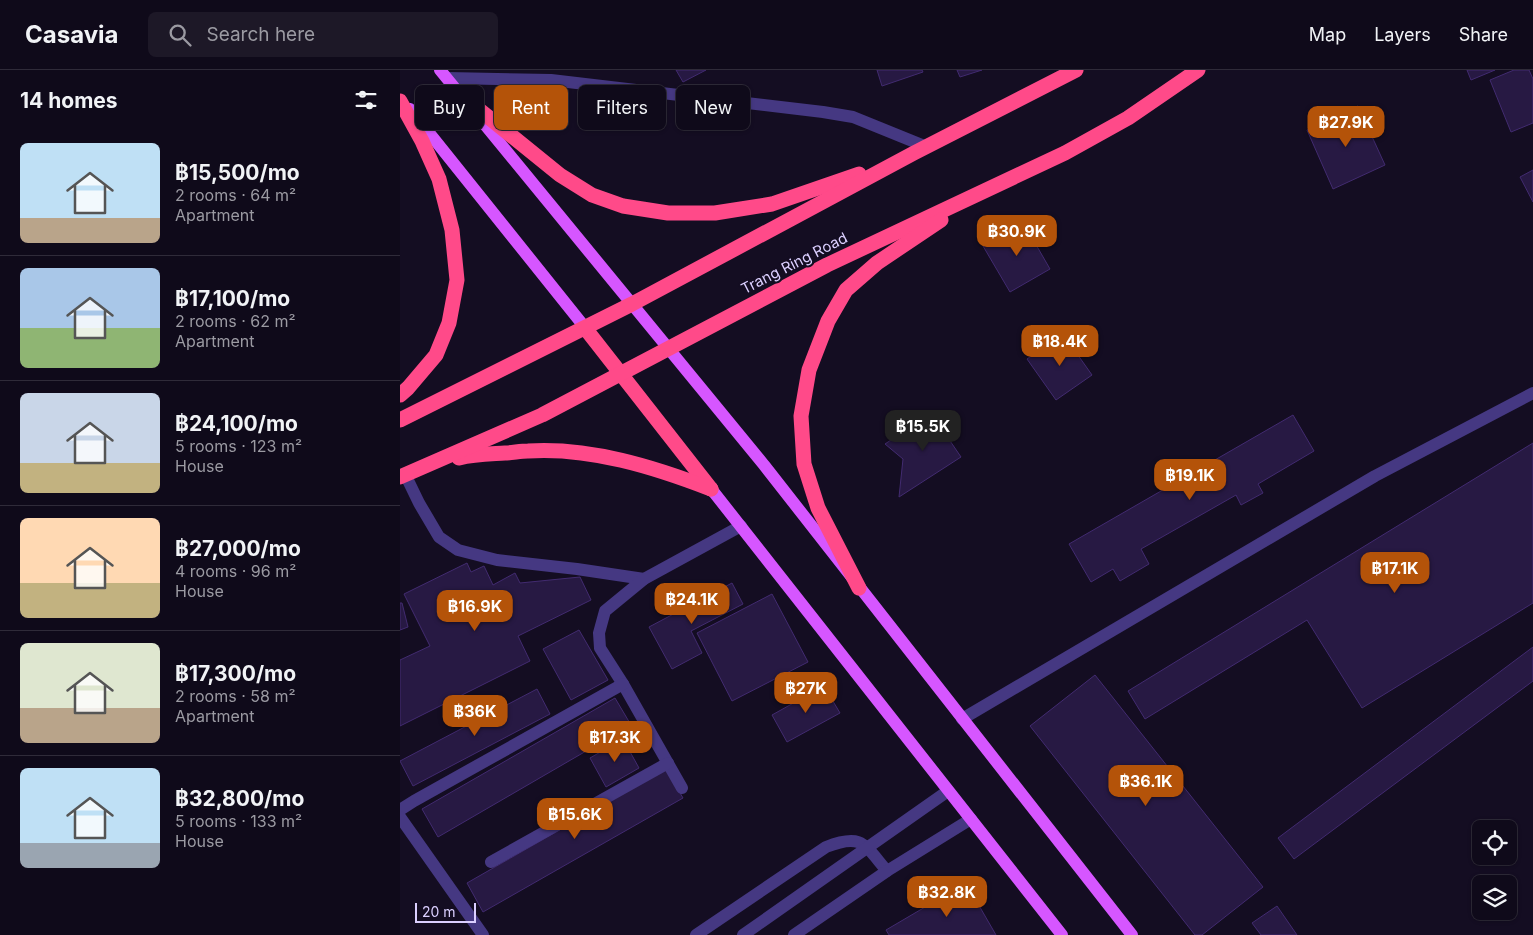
<!DOCTYPE html>
<html lang="en">
<head>
<meta charset="utf-8">
<style>
  :root { --surface:#0f0a1a; --page:#1d1827; --text:#f1f3f6; --muted:#9b9aa2; --line:#2f2b39; --accent:#b45309 }
  body { margin:0; font-family:Inter,sans-serif; background:var(--page); color:var(--text); height:100vh; display:flex; flex-direction:column; font-size:19px; white-space:nowrap }
  * { box-sizing:border-box; margin:0 }
  p { font-size:16px; color:var(--muted) }
  .icon { flex:none; width:28px; height:28px; fill:none; stroke:currentColor; stroke-width:2; stroke-linecap:round; stroke-linejoin:round }
  .map { position:relative; flex:1; overflow:hidden }
  .sheet { display:flex; flex-direction:column; background:var(--surface); width:400px }
  .sheet>* { flex:none }
  .guide { position:absolute; left:15px; top:15px; width:475px; height:45px; display:flex; gap:10px }
  .fabs { position:absolute; left:1072px; top:750px; display:grid; gap:10px }
  .fabs a { display:grid; place-items:center; width:45px; height:45px; border-radius:8px; background:var(--surface); box-shadow:0 1px 4px #0004,0 0 0 1px var(--line); font-size:25px }
  .scale { position:absolute; left:15px; bottom:12px; width:61px; box-sizing:border-box; padding-left:5px; border:2px solid #dbcfff; border-top:0; font-size:14px; line-height:18px; white-space:nowrap; color:#dbcfff; -webkit-text-stroke:4px #140d22; paint-order:stroke }
  .price { position:absolute; translate:-50% -42px; padding:0 11px; border-radius:10px; background:var(--accent); color:#fff; font-size:16px; line-height:32px; filter:drop-shadow(0 1px 2px #0008) }
  .price::after { content:''; position:absolute; left:50%; top:30px; width:15px; height:11px; margin-left:-8px; background:inherit; clip-path:polygon(0 0,100% 0,50% 100%) }
  .price.active { background:#222; color:#fff }
  ul { padding:0; list-style:none }
  li { display:flex; align-items:center; gap:15px; height:125px; padding:0 20px }
  li+li { border-top:1px solid var(--line) }
  li span { display:grid; place-items:center; flex:none; width:140px; height:100px; border-radius:8px; color:#555 }
  li>.icon { margin-inline-start:auto }
  span .icon { width:60px; height:60px; fill:#fffc; stroke-width:1 }
  li b { font-size:21px }
  h2 { display:flex; justify-content:space-between; align-items:center; height:60px; padding:0 20px; font-size:21px }
  .chip { padding:0 18px; border-radius:8px; background:var(--surface); box-shadow:0 1px 4px #0004,0 0 0 1px var(--line); font-size:18px; line-height:45px }
  .chip.active { background:var(--accent); color:#fff }
  header { display:flex; align-items:center; gap:30px; box-sizing:border-box; height:70px; padding:0 25px; background:var(--surface); border-bottom:1px solid var(--line) }
  header strong { font-size:24px }
  nav { display:flex; gap:28px; margin-inline-start:auto; font-size:18px }
  .search { width:350px; height:45px; background:var(--page); display:flex; align-items:center; gap:12px; box-sizing:border-box; padding:0 18px; border-radius:8px; color:var(--muted); font-size:19px }
  main { display:flex; flex:1; min-height:0 }
  .map>svg:first-child { display:block }
  .building { fill:#271943; stroke:#422b70 }
  .lines { fill:none; stroke-linecap:round; stroke-linejoin:round }
  .minor { stroke:#453882; stroke-width:12 }
  .major { stroke:#d656ff; stroke-width:12 }
  .highway { stroke:#ff4a89; stroke-width:15 }
  .labels { text-anchor:middle; dominant-baseline:central; stroke-width:4; stroke-linejoin:round; paint-order:stroke }
  .street-label { font-size:15px; fill:#dbcfff; stroke:#140d22 }
</style>
</head>
<body>
<header>
<strong>Casavia</strong>
<div class="search"><svg class="icon" aria-label="search" viewBox="0 0 24 24"><circle cx="10" cy="10" r="6"/><path d="M15 15l6 6"/></svg>Search here</div>
<nav><a>Map</a><a>Layers</a><a>Share</a></nav>
</header>
<main>
<section class="sheet">
<h2>14 homes<svg class="icon" aria-label="filters" viewBox="0 0 24 24"><path d="M4 7h16M4 17h16"/><circle cx="9" cy="7" r="2"/><circle cx="15" cy="17" r="2"/></svg></h2>
<ul>
<li><span style="background:linear-gradient(#bfe0f5 75%,#b9a48a 0)"><svg class="icon" aria-label="home" viewBox="0 0 24 24"><path d="M3 11l9-7 9 7M6 9v11h12V9"/></svg></span><div><b>฿15,500/mo</b><p>2 rooms · 64 m²</p><p>Apartment</p></div></li>
<li><span style="background:linear-gradient(#a9c7e8 60%,#8fb573 0)"><svg class="icon" aria-label="home" viewBox="0 0 24 24"><path d="M3 11l9-7 9 7M6 9v11h12V9"/></svg></span><div><b>฿17,100/mo</b><p>2 rooms · 62 m²</p><p>Apartment</p></div></li>
<li><span style="background:linear-gradient(#c9d6e8 70%,#c2b280 0)"><svg class="icon" aria-label="home" viewBox="0 0 24 24"><path d="M3 11l9-7 9 7M6 9v11h12V9"/></svg></span><div><b>฿24,100/mo</b><p>5 rooms · 123 m²</p><p>House</p></div></li>
<li><span style="background:linear-gradient(#ffd9b3 65%,#c2b280 0)"><svg class="icon" aria-label="home" viewBox="0 0 24 24"><path d="M3 11l9-7 9 7M6 9v11h12V9"/></svg></span><div><b>฿27,000/mo</b><p>4 rooms · 96 m²</p><p>House</p></div></li>
<li><span style="background:linear-gradient(#dfe7d0 65%,#b9a48a 0)"><svg class="icon" aria-label="home" viewBox="0 0 24 24"><path d="M3 11l9-7 9 7M6 9v11h12V9"/></svg></span><div><b>฿17,300/mo</b><p>2 rooms · 58 m²</p><p>Apartment</p></div></li>
<li><span style="background:linear-gradient(#bfe0f5 75%,#9aa5b1 0)"><svg class="icon" aria-label="home" viewBox="0 0 24 24"><path d="M3 11l9-7 9 7M6 9v11h12V9"/></svg></span><div><b>฿32,800/mo</b><p>5 rooms · 133 m²</p><p>House</p></div></li>
</ul>
</section>
<div class="map">
<svg width="1133" height="865" viewBox="0 0 1133 865">
  <rect width="100%" height="100%" fill="#140d22"/>
  <g class="building">
    <polygon points="276,0 306,0 283,12"/>
    <polygon points="477,0 522,0 523,2 482,16"/>
    <polygon points="557,0 582,0 560,7"/>
    <polygon points="1067,0 1095,0 1071,10"/>
    <polygon points="1114,0 1129,0 1133,9 1133,53 1111,62 1090,10"/>
    <polygon points="958,36 985,95 933,119 907,60"/>
    <polygon points="1133,100 1133,132 1120,107"/>
    <polygon points="623,152 650,199 610,222 583,176"/>
    <polygon points="663,264 692,305 656,330 627,289"/>
    <polygon points="531,343 561,387 499,427 503,389 485,374"/>
    <polygon points="893,345 914,381 858,414 863,423 841,435 836,425 741,479 749,494 720,511 713,499 691,512 669,474"/>
    <polygon points="1133,373 1133,533 962,638 907,550 745,649 728,621"/>
    <polygon points="67,493 71,502 84,496 93,515 115,503 120,513 180,507 191,530 118,566 130,591 0,656 0,590 30,576 4,524"/>
    <polygon points="332,513 343,534 291,561 302,583 272,599 249,557"/>
    <polygon points="372,524 408,592 332,631 297,563"/>
    <polygon points="0,533 2,533 8,557 0,560"/>
    <polygon points="179,560 208,610 171,630 143,579"/>
    <polygon points="1133,577 1133,611 894,789 878,768"/>
    <polygon points="695,605 863,817 802,865 795,865 630,656"/>
    <polygon points="424,616 440,643 387,672 372,645"/>
    <polygon points="137,619 150,644 13,716 0,691"/>
    <polygon points="215,628 231,655 38,767 22,739"/>
    <polygon points="223,669 239,698 206,717 190,688"/>
    <polygon points="266,699 283,728 83,842 67,813"/>
    <polygon points="566,813 596,865 489,865 486,860"/>
    <polygon points="877,836 897,865 861,865 852,853"/>
  </g>
  <g class="lines">
    <g class="minor">
      <polyline points="47,8 151,10 423,42 453,47 527,77"/>
      <polyline points="5,404 19,433 39,467 58,480 97,490 177,499 244,509"/>
      <polyline points="562,649 975,406 1133,323"/>
      <polyline points="282,718 223,614 200,578 199,563 205,541 244,509 341,456"/>
      <polyline points="0,740 14,731 223,614"/>
      <polyline points="0,747 83,865"/>
      <polyline points="91,792 268,693"/>
      <path d="M 296,865 L 426,777 C 462,763 464,774 487,801"/>
      <polyline points="343,865 548,721"/>
      <polyline points="394,865 487,801 571,749"/>
    </g>
    <g class="major">
      <polyline points="40,0 364,395 732,865"/>
      <polyline points="10,39 191,265"/>
      <polyline points="305,411 662,865"/>
    </g>
    <g class="highway">
      <polyline points="61,25 160,105 192,125 223,136 268,143 315,143 372,134 459,104"/>
      <polyline points="0,31 22,71 39,109 52,160 57,210 49,253 36,285 8,318 0,325"/>
      <polyline points="185,258 311,419"/>
      <polyline points="0,350 232,234 514,83 676,0"/>
      <path d="M 59,388 C 74,384 89,384 105,383 C 112,383 120,381 128,381 C 190,377 254,397 311,419"/>
      <polyline points="0,407 142,345 427,195 665,83 728,48 798,0"/>
      <polyline points="459,518 418,438 404,394 401,346 409,300 428,251 446,220 477,193 541,150"/>
    </g>
  </g>
  <g class="labels">
    <g class="street-label">
      <text transform="translate(394 193) rotate(-27)">Trang Ring Road</text>
    </g>
  </g>
</svg>
<div class="fabs">
<a><svg class="icon" aria-label="locate" viewBox="0 0 24 24"><circle cx="12" cy="12" r="6"/><path d="M12 2v4M12 18v4M2 12h4M18 12h4"/></svg></a>
<a><svg class="icon" aria-label="layers" viewBox="0 0 24 24"><path d="M12 4l9 5-9 5-9-5zM3 14l9 5 9-5"/></svg></a>
</div>
<div class="scale">20 m</div>
<b class="price" style="left:946px;top:78px">฿27.9K</b>
<b class="price" style="left:617px;top:187px">฿30.9K</b>
<b class="price" style="left:660px;top:297px">฿18.4K</b>
<b class="price active" style="left:523px;top:382px">฿15.5K</b>
<b class="price" style="left:790px;top:431px">฿19.1K</b>
<b class="price" style="left:995px;top:524px">฿17.1K</b>
<b class="price" style="left:292px;top:555px">฿24.1K</b>
<b class="price" style="left:75px;top:562px">฿16.9K</b>
<b class="price" style="left:406px;top:644px">฿27K</b>
<b class="price" style="left:75px;top:667px">฿36K</b>
<b class="price" style="left:215px;top:693px">฿17.3K</b>
<b class="price" style="left:746px;top:737px">฿36.1K</b>
<b class="price" style="left:175px;top:770px">฿15.6K</b>
<b class="price" style="left:547px;top:848px">฿32.8K</b>
<div class="guide">
<a class="chip">Buy</a>
<a class="chip active">Rent</a>
<a class="chip">Filters</a>
<a class="chip">New</a>
</div>
</div>
</main>
</body>
</html>
